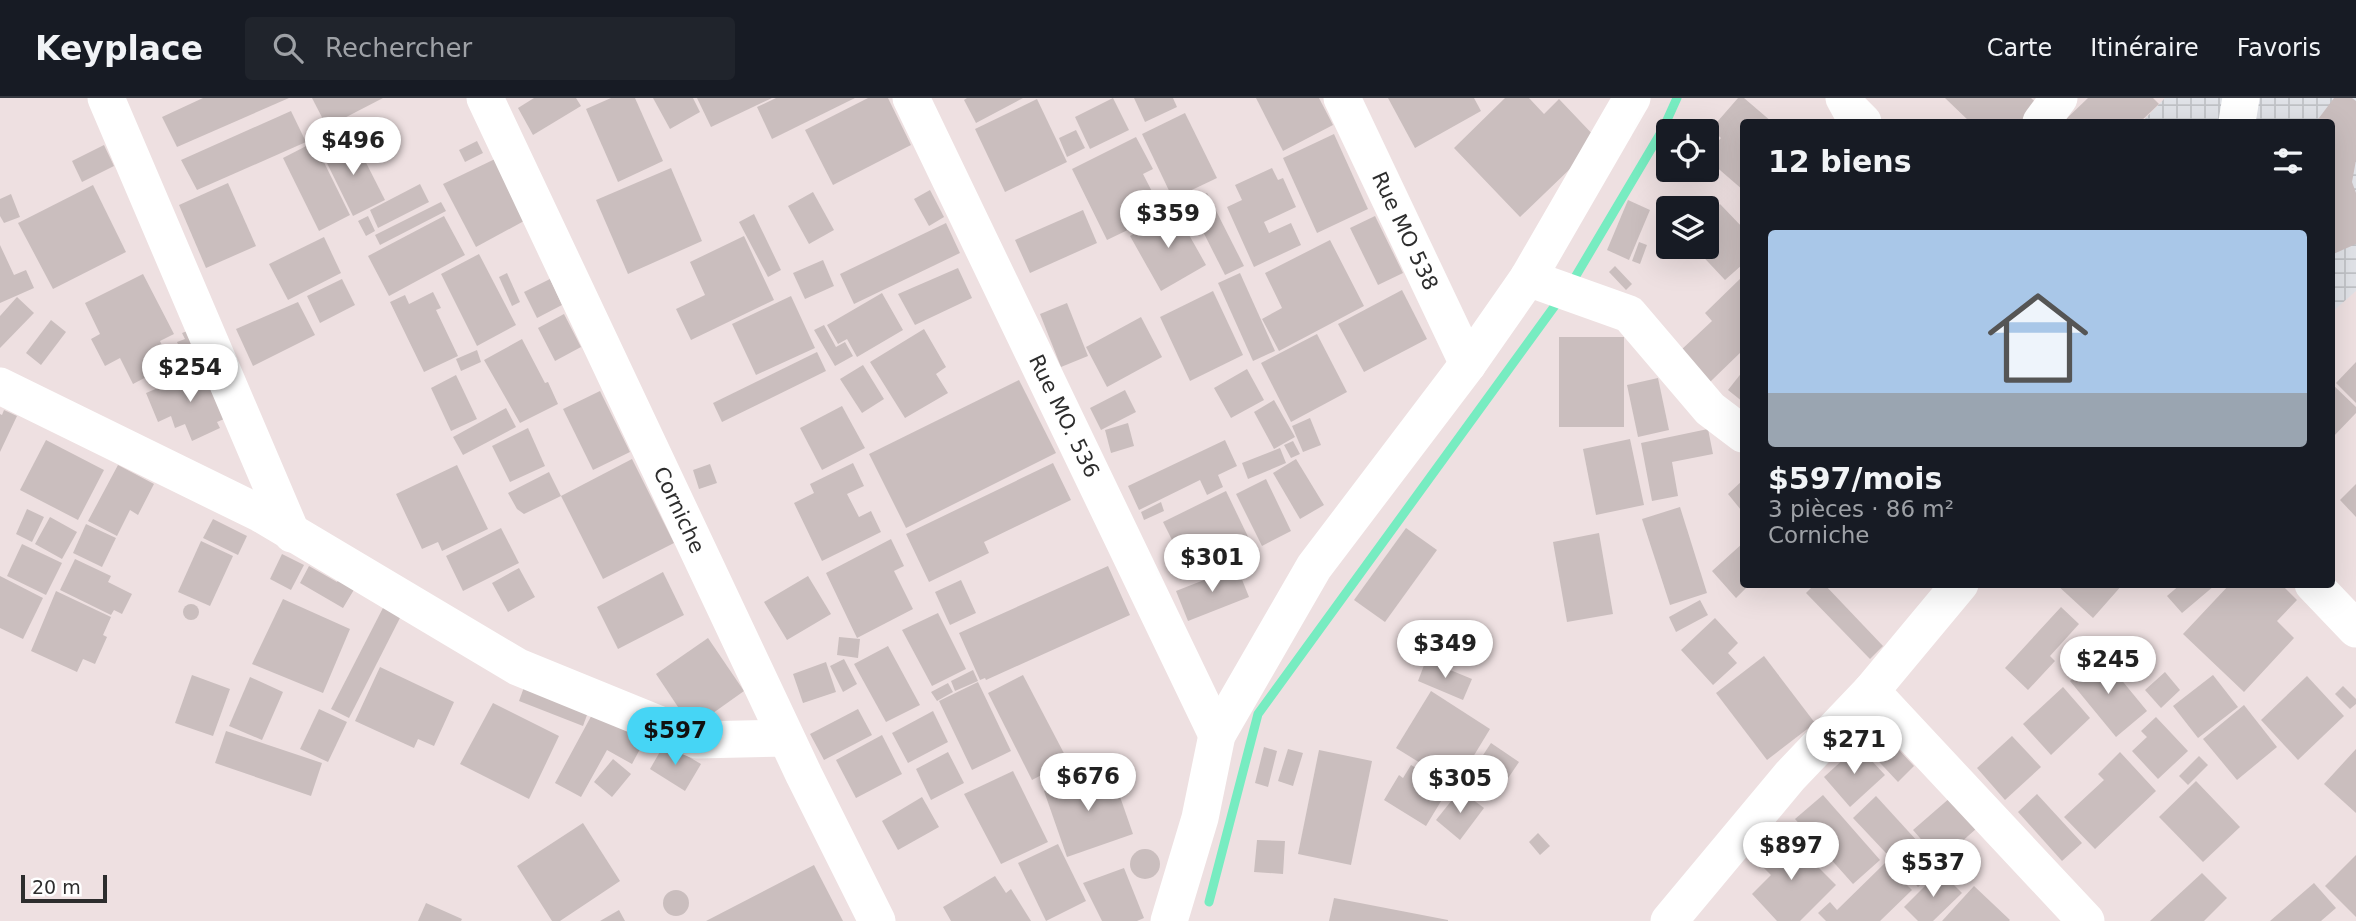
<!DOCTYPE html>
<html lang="fr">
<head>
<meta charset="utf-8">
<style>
  :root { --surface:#171b24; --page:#20242c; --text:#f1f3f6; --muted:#9ea1a6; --line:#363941; --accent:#46d5f5 }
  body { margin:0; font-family:"DejaVu Sans",sans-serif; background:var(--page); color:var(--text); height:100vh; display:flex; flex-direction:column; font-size:26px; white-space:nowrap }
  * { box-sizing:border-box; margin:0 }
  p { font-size:23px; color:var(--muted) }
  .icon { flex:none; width:38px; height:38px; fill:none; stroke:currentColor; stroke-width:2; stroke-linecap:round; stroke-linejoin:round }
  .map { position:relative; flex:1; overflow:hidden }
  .side { position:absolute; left:1740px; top:21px; width:595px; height:469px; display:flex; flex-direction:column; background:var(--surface); border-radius:7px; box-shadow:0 7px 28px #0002 }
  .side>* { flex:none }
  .buttons { position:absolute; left:1656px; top:21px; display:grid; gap:14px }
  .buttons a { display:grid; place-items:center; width:63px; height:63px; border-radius:7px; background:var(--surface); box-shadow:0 7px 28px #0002; font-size:35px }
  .scale { position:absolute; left:21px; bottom:18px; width:86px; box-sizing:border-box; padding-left:7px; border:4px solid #2d2d2d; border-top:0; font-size:19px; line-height:24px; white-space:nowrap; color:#2d2d2d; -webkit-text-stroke:5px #fff; paint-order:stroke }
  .price { position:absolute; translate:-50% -60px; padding:0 16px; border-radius:24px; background:#fff; color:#222; font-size:23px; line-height:46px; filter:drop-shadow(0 2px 4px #0008) }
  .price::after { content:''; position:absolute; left:50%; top:42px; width:21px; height:16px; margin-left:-10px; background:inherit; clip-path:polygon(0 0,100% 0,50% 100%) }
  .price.active { background:var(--accent); color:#111 }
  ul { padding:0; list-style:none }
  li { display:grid; align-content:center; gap:14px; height:371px; padding:0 28px }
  li span { display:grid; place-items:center; height:217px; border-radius:7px; color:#555 }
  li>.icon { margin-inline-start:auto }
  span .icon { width:126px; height:126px; fill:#fffc; stroke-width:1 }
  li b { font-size:30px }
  h2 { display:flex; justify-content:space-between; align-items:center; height:84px; padding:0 28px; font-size:30px }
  header { display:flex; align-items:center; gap:42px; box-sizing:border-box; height:98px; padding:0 35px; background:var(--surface); border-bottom:2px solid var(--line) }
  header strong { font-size:33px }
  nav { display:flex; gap:38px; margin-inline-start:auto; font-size:24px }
  .search { width:490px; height:63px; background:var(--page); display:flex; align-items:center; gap:18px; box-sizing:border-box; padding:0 24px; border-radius:7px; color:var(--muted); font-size:26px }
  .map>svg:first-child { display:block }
  .industrial { fill:url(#industrial-grid) }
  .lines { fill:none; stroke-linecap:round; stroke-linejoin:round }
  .stream { stroke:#77ecc1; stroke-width:9 }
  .building { fill:#cabebe }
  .minor { stroke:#fff; stroke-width:37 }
  .labels { text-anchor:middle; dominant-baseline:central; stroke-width:5; stroke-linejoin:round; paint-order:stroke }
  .street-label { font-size:21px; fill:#2d2d2d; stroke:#fff }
</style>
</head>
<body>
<header>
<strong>Keyplace</strong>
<div class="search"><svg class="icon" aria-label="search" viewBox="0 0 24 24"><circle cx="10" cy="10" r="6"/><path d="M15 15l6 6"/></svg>Rechercher</div>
<nav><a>Carte</a><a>Itinéraire</a><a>Favoris</a></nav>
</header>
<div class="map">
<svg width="2356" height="823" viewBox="0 0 2356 823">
  <defs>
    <pattern id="industrial-grid" width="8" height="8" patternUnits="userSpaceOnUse" patternTransform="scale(1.75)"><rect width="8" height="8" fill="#e0e2e7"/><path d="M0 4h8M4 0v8" fill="none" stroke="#c0c2c6"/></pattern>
  </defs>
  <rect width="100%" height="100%" fill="#eee0e1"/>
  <polygon class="industrial" points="2165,0 2356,0 2356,193 2331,215 2331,24 2142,24"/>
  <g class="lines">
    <g class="stream">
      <polyline points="1574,181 1663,31 1677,0"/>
      <polyline points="1209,804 1258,616 1559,202"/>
    </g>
  </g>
  <g class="building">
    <polygon points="203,0 289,0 177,49 162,19"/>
    <polygon points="312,0 383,0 327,29"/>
    <polygon points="534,0 576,0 581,8 533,37 518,10"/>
    <polygon points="611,0 635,0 663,63 618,84 586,11"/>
    <polygon points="653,0 693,0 700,14 670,31"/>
    <polygon points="697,0 772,0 711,29"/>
    <polygon points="776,0 855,0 772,41 757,9"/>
    <polygon points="868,0 888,0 911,47 833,87 805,32"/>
    <polygon points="967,0 1023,0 976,25 964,2"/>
    <polygon points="1113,0 1129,32 1090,51 1075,19"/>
    <polygon points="1134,0 1173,0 1177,9 1145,24"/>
    <polygon points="1256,0 1319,0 1333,27 1283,53"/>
    <polygon points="1388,0 1474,0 1481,13 1415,50"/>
    <polygon points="1505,0 1529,0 1544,16 1559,1 1599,43 1520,119 1454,50"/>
    <polygon points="1738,0 1744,0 1772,24 1743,24 1743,92 1706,60 1706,57 1721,40 1711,31"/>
    <polygon points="1945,0 2031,0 2040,8 2024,24 1970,24"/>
    <polygon points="2088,0 2153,0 2159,6 2140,24 2063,24"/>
    <polygon points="2334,0 2352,0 2356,3 2356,62 2352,84 2356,95 2356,146 2331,157 2331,24 2316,24"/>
    <polygon points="1037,1 1067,64 1005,94 975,31"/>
    <polygon points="291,13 306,44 197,92 181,62"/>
    <polygon points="1185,15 1217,80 1173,101 1142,36"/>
    <polygon points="1076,32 1085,50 1067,59 1059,40"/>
    <polygon points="1334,36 1368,111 1317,135 1283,60"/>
    <polygon points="353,39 385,102 353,118 322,55"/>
    <polygon points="1136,39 1153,71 1143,76 1163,115 1107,142 1072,71"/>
    <polygon points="477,43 483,55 465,64 459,52"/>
    <polygon points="314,44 350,117 319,133 283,60"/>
    <polygon points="104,47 114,68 82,84 72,63"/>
    <polygon points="495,61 524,123 476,149 443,86"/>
    <polygon points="671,70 702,143 628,176 596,102"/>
    <polygon points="1272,70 1278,82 1283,80 1296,109 1264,124 1269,135 1291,125 1301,147 1254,169 1227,109 1242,102 1235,87"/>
    <polygon points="228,85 256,148 206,170 179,107"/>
    <polygon points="420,86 429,104 378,130 370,112"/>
    <polygon points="93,87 126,154 53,191 18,125"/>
    <polygon points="930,92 944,119 929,128 914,101"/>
    <polygon points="813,94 834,132 809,146 788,108"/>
    <polygon points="1207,95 1244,168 1225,177 1188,104"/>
    <polygon points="11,96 20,119 4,125 0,118 0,101"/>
    <polygon points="1628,102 1650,112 1629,162 1607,152"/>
    <polygon points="441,104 446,113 380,147 375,137"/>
    <polygon points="1720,106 1743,130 1743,166 1725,182 1694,149 1706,149 1706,119"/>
    <polygon points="1083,112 1097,145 1030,175 1015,142"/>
    <polygon points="1175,112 1206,167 1161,193 1130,138"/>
    <polygon points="754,116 781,172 768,179 739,124"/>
    <polygon points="368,118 375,133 366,138 358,123"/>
    <polygon points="444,118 465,157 389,198 368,158"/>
    <polygon points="1375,118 1403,175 1378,187 1350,130"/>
    <polygon points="946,125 960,155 854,206 840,176"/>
    <polygon points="744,138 774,202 691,242 676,211 705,197 690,164"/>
    <polygon points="324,139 341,175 288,202 269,166"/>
    <polygon points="1330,142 1364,208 1279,253 1262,221 1282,210 1265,175"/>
    <polygon points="1639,144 1647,147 1640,166 1632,163"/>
    <polygon points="0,147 14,177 26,172 34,190 0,205"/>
    <polygon points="479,156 516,227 477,248 441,176"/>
    <polygon points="823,162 834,188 805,201 793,175"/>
    <polygon points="1615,168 1632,186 1626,192 1609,174"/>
    <polygon points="958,170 972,200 915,227 898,196"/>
    <polygon points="507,175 520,204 512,208 499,179"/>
    <polygon points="1240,175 1275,253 1253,263 1218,185"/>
    <polygon points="143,176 174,236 160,243 171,266 133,286 120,260 105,268 91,241 100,236 85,205"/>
    <polygon points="1743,178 1743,252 1710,284 1680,253 1712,223 1705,215"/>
    <polygon points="342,181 355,207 320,225 307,198"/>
    <polygon points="550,181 562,207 537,220 524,194"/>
    <polygon points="1402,192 1427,241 1364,274 1338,226"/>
    <polygon points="1213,193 1243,257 1190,283 1160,219"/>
    <polygon points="433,194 441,210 436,212 458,258 424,274 390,204 405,197 409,206"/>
    <polygon points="882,195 903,232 857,259 847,241 838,246 827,227"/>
    <polygon points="791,198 815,250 756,277 732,226"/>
    <polygon points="17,199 34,215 0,250 0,218"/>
    <polygon points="298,204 315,237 253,268 236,231"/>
    <polygon points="1067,205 1088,258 1061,269 1040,216"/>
    <polygon points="564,216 581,249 555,263 538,230"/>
    <polygon points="1141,219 1162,259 1107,289 1086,249"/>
    <polygon points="51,222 66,234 41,267 26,255"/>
    <polygon points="824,227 836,249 845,244 853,258 835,268 814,232"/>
    <polygon points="924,231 946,269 936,276 948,295 905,320 870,264"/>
    <polygon points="190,232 205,266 183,276 179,267 186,264 177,244 185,241 182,235"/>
    <polygon points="1317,236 1347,294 1291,324 1261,265"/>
    <rect x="1559" y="239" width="65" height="90"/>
    <polygon points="522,241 545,285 548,284 558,306 520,325 484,262"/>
    <polygon points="477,252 481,264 461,273 456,261"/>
    <polygon points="817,254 826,273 722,324 713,305"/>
    <polygon points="2356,264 2356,305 2336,285"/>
    <polygon points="863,267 884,301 862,315 840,281"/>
    <polygon points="208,269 229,319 217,324 220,330 192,343 185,326 175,330 171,318 158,324 146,295"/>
    <polygon points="1247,271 1264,302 1231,320 1214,290"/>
    <polygon points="1743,273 1743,304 1728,292"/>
    <polygon points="456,277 477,321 451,333 431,290"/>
    <polygon points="1658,280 1669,332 1638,339 1627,287"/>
    <polygon points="1019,282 1056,355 906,430 869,356"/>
    <polygon points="2331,285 2356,309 2356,315 2331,341"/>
    <polygon points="1125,292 1136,314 1101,332 1090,310"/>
    <polygon points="600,293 630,354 593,372 563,311"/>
    <polygon points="1274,302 1295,339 1274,351 1254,314"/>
    <polygon points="842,308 865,350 822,372 800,330"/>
    <polygon points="506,310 516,329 463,357 453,339"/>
    <polygon points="4,312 17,318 0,354 0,316 2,317"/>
    <polygon points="1310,320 1321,347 1303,354 1292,328"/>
    <polygon points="1128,325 1134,348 1111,355 1105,332"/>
    <polygon points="528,330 545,368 510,384 492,348"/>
    <polygon points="1708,331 1713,356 1672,364 1678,398 1652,403 1641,345"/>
    <polygon points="1630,341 1644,407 1596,417 1583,351"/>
    <polygon points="46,342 104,372 78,422 20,392"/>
    <polygon points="1225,342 1237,368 1218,377 1223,389 1207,397 1200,382 1139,412 1128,388"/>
    <polygon points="1293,343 1300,356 1291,360 1284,347"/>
    <polygon points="1280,350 1286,365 1248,381 1242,365"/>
    <polygon points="632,361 674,445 603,481 561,398"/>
    <polygon points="1296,361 1324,407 1300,421 1273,375"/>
    <polygon points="853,365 864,388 847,396 859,419 871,413 881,434 822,463 794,405 814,395 810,386"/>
    <polygon points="1053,365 1071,402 984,444 989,455 929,484 906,436"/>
    <polygon points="710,366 717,385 699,391 693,372"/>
    <polygon points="118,367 154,386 138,417 130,412 117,438 88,423"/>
    <polygon points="457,367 488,431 442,453 438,444 422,451 396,396"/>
    <polygon points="549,374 561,398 524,416 517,411 508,395"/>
    <polygon points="1266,381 1291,433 1262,448 1236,396"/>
    <polygon points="1743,382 1743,410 1741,412 1728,396"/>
    <polygon points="2356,386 2356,419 2340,402"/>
    <polygon points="1226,393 1252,447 1190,478 1163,424"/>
    <polygon points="1161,404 1164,413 1144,422 1141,414"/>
    <polygon points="1680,409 1707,495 1670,507 1642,421"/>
    <polygon points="27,411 44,419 32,444 16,436"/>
    <polygon points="50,419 77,434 62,461 35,446"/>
    <polygon points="213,421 247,438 238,457 203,440"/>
    <polygon points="86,426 116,440 102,469 73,455"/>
    <polygon points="501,430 519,465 463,493 446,458"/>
    <polygon points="1406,430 1437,452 1385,524 1354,502"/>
    <polygon points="1599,435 1613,516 1567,524 1553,444"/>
    <polygon points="891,441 904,468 894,473 913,511 857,540 826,475"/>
    <polygon points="201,443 233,458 210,508 178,494"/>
    <polygon points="1743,445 1743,486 1750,486 1736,500 1712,473"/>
    <polygon points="22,446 62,465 46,497 7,478"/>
    <polygon points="282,456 304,467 291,492 270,481"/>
    <polygon points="75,461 111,478 108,484 132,496 122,516 114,512 111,517 60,492"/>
    <polygon points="309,468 337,484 342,476 358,485 343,510 300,485"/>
    <polygon points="1108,468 1130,517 986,582 985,580 980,582 959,535"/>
    <polygon points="1237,469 1249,499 1188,523 1176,493"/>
    <polygon points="519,470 535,499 508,514 492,485"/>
    <polygon points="663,474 684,517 618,551 597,509"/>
    <polygon points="0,478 43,500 23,541 0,530"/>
    <polygon points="808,478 831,516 787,542 764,504"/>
    <polygon points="961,482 976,515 950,527 935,494"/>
    <polygon points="1815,486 1824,486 1883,548 1870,561 1806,495"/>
    <polygon points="2056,486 2123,486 2093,520"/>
    <polygon points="2181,486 2212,486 2214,488 2182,515 2167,498"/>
    <polygon points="2230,486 2260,486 2262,489 2264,486 2281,486 2297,502 2277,523 2294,540 2244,594 2183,536"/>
    <polygon points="56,493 111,519 103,537 107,539 95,566 83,561 77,574 31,553"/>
    <polygon points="283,501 350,531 323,595 252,566"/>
    <polygon points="1700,502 1708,517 1676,534 1669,519"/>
    <circle cx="191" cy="514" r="8"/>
    <polygon points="385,506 402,516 349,620 331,611"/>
    <polygon points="2061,509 2079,526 2050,558 2055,563 2028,592 2005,570"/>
    <polygon points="938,515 966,571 932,588 902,532"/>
    <polygon points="1715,520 1738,545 1728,555 1737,565 1713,587 1681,552"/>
    <polygon points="839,539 860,541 858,560 837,557"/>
    <polygon points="708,540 744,593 692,630 656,576"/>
    <polygon points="888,548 920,607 886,624 854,566"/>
    <polygon points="2101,557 2147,613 2116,639 2070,583"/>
    <polygon points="1764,558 1815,625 1767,662 1716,595"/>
    <polygon points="844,561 857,586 843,594 830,568"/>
    <polygon points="1426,562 1472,581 1463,602 1418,583"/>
    <polygon points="826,564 836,594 803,605 793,576"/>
    <polygon points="380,569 454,604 434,648 418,641 414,650 355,623"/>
    <polygon points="973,572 978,583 955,593 951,583"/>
    <polygon points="2165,574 2180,592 2161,610 2145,592"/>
    <polygon points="192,577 230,591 213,638 175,625"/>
    <polygon points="1023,577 1068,663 1032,682 988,595"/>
    <polygon points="2213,577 2238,609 2198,640 2173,608"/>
    <polygon points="2307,578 2344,618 2298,662 2261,622"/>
    <polygon points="250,579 283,594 262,642 229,628"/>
    <polygon points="527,581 591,606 583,628 519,603"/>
    <polygon points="978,584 1011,653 972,672 939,603"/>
    <polygon points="948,585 953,594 937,603 931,594"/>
    <polygon points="2343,588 2356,601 2356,606 2350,611 2335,596"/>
    <polygon points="2063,589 2090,620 2051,657 2023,626"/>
    <polygon points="1431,593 1490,631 1456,687 1396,650"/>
    <polygon points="493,605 559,638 529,701 460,666"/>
    <polygon points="2244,607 2277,649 2237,682 2203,641"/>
    <polygon points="319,611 347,624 328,664 300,651"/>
    <polygon points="595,611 647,638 632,666 607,652 581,699 555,685"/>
    <polygon points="858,611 872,637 824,662 810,636"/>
    <polygon points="933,613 948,644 908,665 892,635"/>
    <polygon points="2156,619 2188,653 2158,681 2132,653 2147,639 2141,633"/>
    <polygon points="226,633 322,665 311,698 215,665"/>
    <polygon points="1884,636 1914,668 1898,684 1867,651"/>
    <polygon points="882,637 902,676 856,700 836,662"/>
    <polygon points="2012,638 2041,669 2005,702 1977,670"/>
    <polygon points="665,645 701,666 685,693 650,671"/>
    <polygon points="1491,645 1519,664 1496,698 1468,680"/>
    <polygon points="1858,648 1885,677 1850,709 1824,679"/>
    <polygon points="1264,649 1277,653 1268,689 1255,685"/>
    <polygon points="1288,651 1303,655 1293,688 1278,683"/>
    <polygon points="2356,651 2356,715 2324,686"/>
    <polygon points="1319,652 1372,663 1351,767 1298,756"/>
    <polygon points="948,654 964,685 931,702 916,671"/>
    <polygon points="2120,654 2156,693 2095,751 2064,719 2104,682 2098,676"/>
    <polygon points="2199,658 2208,667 2188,687 2179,678"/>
    <polygon points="613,661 631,676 612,699 594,684"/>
    <polygon points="1411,667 1449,690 1426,728 1384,702 1399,677 1403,680"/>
    <polygon points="1110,670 1133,736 1067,759 1044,693"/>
    <polygon points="1013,673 1048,744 1001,766 964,696"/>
    <polygon points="2196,683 2240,729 2203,764 2159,719"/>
    <polygon points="1460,692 1484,710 1460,742 1436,722"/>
    <polygon points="2037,696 2082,745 2062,763 2018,714"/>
    <polygon points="1823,697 1880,762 1853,786 1795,721"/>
    <polygon points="1876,698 1940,768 1918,789 1853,720"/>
    <polygon points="922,699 939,729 898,752 882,723"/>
    <polygon points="1951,699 1977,730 1940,763 1913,732"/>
    <polygon points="583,725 620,783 560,823 552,823 517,768"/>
    <polygon points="1538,735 1550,748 1540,757 1529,744"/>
    <polygon points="1784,735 1836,787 1800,823 1777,823 1752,796 1771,777 1756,762"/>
    <polygon points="1257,742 1285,743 1283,776 1254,774"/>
    <polygon points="1058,746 1086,803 1046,823 1018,765"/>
    <circle cx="1145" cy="766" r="15"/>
    <polygon points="2356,757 2356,819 2325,788"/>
    <polygon points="1885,765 1912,792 1880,823 1826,823 1818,815 1830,804 1837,812"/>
    <polygon points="814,767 843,823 706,823"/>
    <polygon points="1124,770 1144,820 1137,823 1102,823 1083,785"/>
    <polygon points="1940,773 1962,795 1933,823 1918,823 1904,809"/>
    <polygon points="2202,775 2227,800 2204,823 2150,823"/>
    <polygon points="995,778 1006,795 1011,791 1031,823 951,823 943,809"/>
    <polygon points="2314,785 2336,810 2321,823 2270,823"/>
    <polygon points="1974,788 2010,822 2009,823 1942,823"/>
    <circle cx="676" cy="805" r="13"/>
    <polygon points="1334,800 1448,822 1448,823 1329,823"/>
    <polygon points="426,805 462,821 461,823 418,823"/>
    <polygon points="619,812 625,823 600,823"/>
  </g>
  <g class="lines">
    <g class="minor">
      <polyline points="106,0 292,436"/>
      <polyline points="485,0 804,677 877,823"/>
      <polyline points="911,0 1217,637"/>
      <polyline points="1342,0 1468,266"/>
      <polyline points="1844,0 1850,11 1863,24"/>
      <polyline points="2041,24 2059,0"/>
      <polyline points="2237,24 2241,0"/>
      <polyline points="1528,180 1629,216 1710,311 1743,336"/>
      <polyline points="0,288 261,416 518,569 697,642 786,640"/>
      <polyline points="2313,486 2356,531"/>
      <polyline points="1871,593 2086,823"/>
      <polyline points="1169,823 1200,720 1217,637 1314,469 1468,266 1528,180 1632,0"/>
      <polyline points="1669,823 1790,678 1871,593 1960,486"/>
    </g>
  </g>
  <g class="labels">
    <g class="street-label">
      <text transform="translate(1405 133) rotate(65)">Rue MO 538</text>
      <text transform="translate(1064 318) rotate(64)">Rue MO. 536</text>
      <text transform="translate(679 412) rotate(65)">Corniche</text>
    </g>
  </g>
</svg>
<div class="buttons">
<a><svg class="icon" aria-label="locate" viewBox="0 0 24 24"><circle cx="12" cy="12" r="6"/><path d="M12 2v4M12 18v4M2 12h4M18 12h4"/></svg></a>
<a><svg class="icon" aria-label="layers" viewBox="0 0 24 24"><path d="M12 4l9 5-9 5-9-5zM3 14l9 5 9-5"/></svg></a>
</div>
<div class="scale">20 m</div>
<b class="price" style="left:353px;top:79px">$496</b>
<b class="price" style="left:1168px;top:152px">$359</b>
<b class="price" style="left:190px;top:306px">$254</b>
<b class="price" style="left:1212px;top:496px">$301</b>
<b class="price" style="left:1445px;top:582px">$349</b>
<b class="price" style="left:2108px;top:598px">$245</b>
<b class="price active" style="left:675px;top:669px">$597</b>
<b class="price" style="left:1854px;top:678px">$271</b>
<b class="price" style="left:1088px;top:715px">$676</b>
<b class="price" style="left:1460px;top:717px">$305</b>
<b class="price" style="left:1791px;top:784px">$897</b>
<b class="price" style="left:1933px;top:801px">$537</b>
<section class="side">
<h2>12 biens<svg class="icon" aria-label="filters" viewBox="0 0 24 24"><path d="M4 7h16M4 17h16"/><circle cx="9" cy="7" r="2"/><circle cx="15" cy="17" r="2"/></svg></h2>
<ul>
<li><span style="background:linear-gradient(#a9c7e8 75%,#9aa5b1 0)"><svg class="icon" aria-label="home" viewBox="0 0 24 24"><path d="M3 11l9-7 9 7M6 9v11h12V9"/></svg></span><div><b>$597/mois</b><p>3 pièces · 86 m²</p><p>Corniche</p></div></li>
</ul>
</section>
</div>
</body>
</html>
